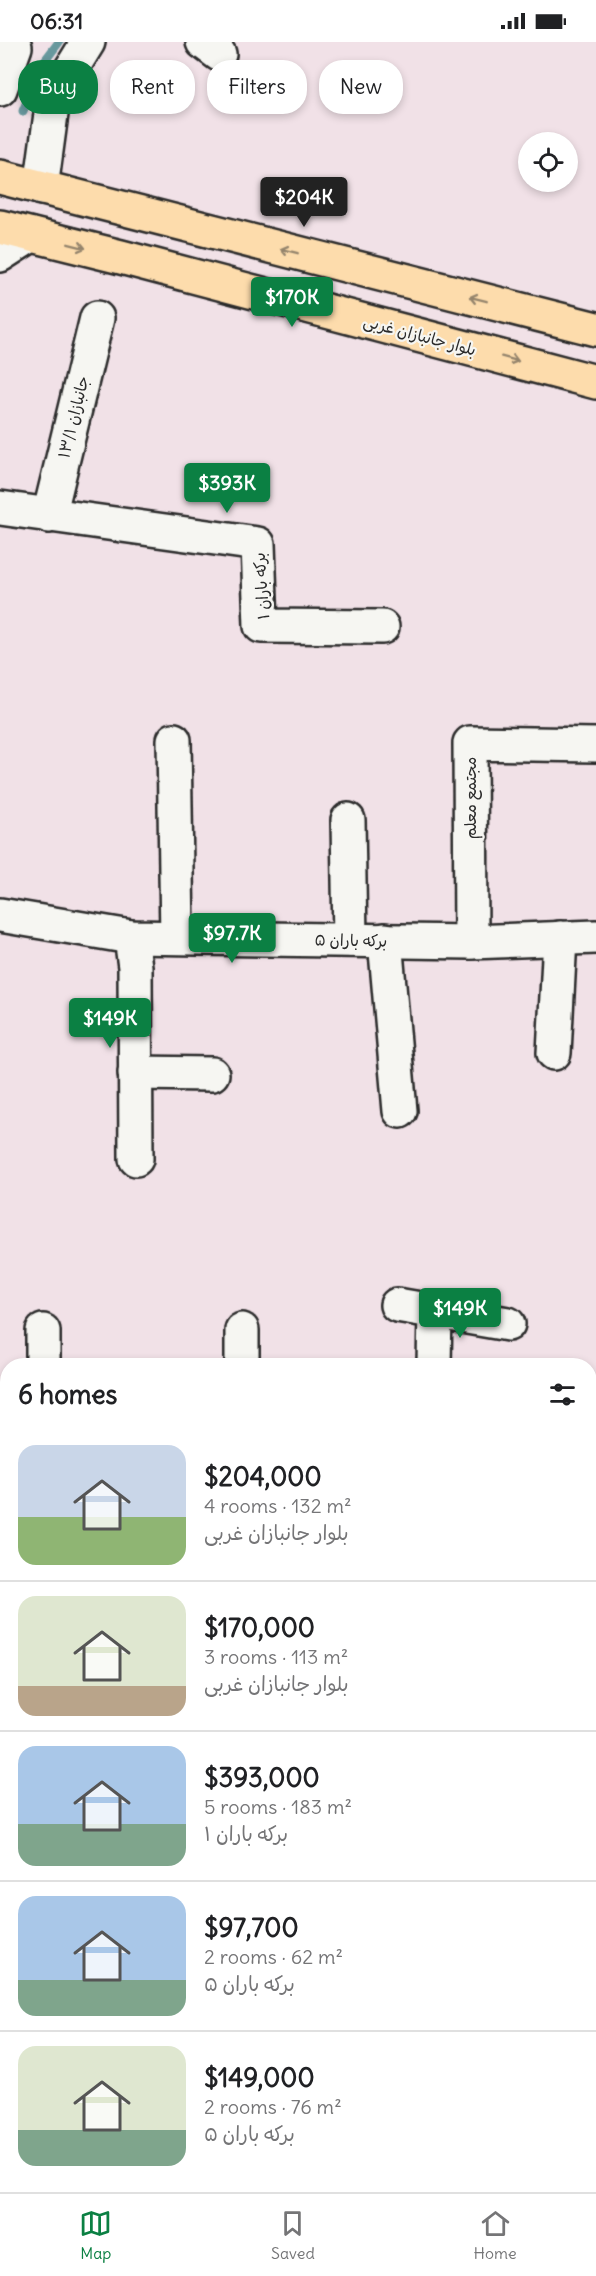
<!DOCTYPE html>
<html lang="en">
<head>
<meta charset="utf-8">
<style>
  :root { --surface:#fff; --page:#f6f6f6; --text:#202124; --muted:#757577; --line:#e0e0e0; --accent:#0b8043 }
  body { margin:0; font-family:Delius,"Playpen Sans Arabic",sans-serif; background:var(--page); color:var(--text); height:100vh; display:flex; flex-direction:column; font-size:22px; white-space:nowrap }
  * { box-sizing:border-box; margin:0 }
  p { font-size:20px; color:var(--muted) }
  .icon { flex:none; width:33px; height:33px; fill:none; stroke:currentColor; stroke-width:2; stroke-linecap:round; stroke-linejoin:round }
  .map { position:relative; flex:1; overflow:hidden }
  .drawer { position:absolute; left:0px; top:1316px; width:597px; height:836px; display:flex; flex-direction:column; background:var(--surface); border-radius:24px 24px 0 0; box-shadow:0 3px 9px #0003 }
  .drawer>* { flex:none }
  .hud { position:absolute; left:18px; top:18px; width:561px; height:54px; display:flex; gap:12px }
  .tools { position:absolute; left:518px; top:90px; display:grid; gap:12px }
  .tools a { display:grid; place-items:center; width:60px; height:60px; border-radius:50%; background:var(--surface); box-shadow:0 3px 9px #0003; font-size:30px }
  .price { position:absolute; translate:-50% -51px; padding:0 14px; border-radius:6px; background:var(--accent); color:#fff; font-size:20px; line-height:39px; filter:drop-shadow(0 2px 3px #0008) }
  .price::after { content:''; position:absolute; left:50%; top:36px; width:18px; height:14px; margin-left:-9px; background:inherit; clip-path:polygon(0 0,100% 0,50% 100%) }
  .price.current { background:#222; color:#fff }
  ul { padding:0; list-style:none }
  li { display:flex; align-items:center; gap:18px; height:150px; padding:0 18px }
  li+li { border-top:2px solid var(--line) }
  li span { display:grid; place-items:center; flex:none; width:168px; height:120px; border-radius:18px; color:#555 }
  li>.icon { margin-inline-start:auto }
  span .icon { width:72px; height:72px; fill:#fffc; stroke-width:1 }
  li b { font-size:26px }
  h2 { display:flex; justify-content:space-between; align-items:center; height:72px; padding:0 18px; font-size:26px }
  .chip { padding:0 21px; border-radius:24px; background:var(--surface); box-shadow:0 3px 9px #0003; font-size:21px; line-height:54px }
  .chip.current { background:var(--accent); color:#fff }
  .status { display:flex; justify-content:space-between; align-items:center; height:42px; padding:0 30px; background:var(--surface); direction:ltr }
  .status svg { height:16px; fill:currentColor }
  .tab-bar { display:flex; justify-content:space-around; align-items:center; height:84px; border-top:2px solid var(--line); background:var(--surface); font-size:16px; color:var(--muted) }
  .tab-bar a { display:grid; justify-items:center; gap:3px }
  .tab-bar .current { color:var(--accent) }
  .map>svg:first-child { display:block }
  .lines { fill:none; stroke-linecap:round; stroke-linejoin:round }
  .stream { stroke:#67989d; stroke-width:9 }
  .minor-casing { stroke:#2b2b2b; stroke-width:38 }
  .major-casing { stroke:#2b2b2b; stroke-width:38 }
  .minor { stroke:#f6f6f2; stroke-width:33 }
  .major { stroke:#fddcac; stroke-width:33 }
  .oneway { stroke:#94846c }
  .labels { text-anchor:middle; dominant-baseline:central; stroke-width:4.5; stroke-linejoin:round; paint-order:stroke }
  .street-label { font-size:16px; fill:#2b2b2b; stroke:#f6f6f2 }
</style>
</head>
<body>
<div class="status"><b>06:31</b><svg viewBox="0 0 49 12"><path d="M0 12V9h3v3zM5 12V6h3v6zM10 12V3h3v9zM15 12V0h3v12zM26 1h20v11H26zM47 4h2v5h-2z"/></svg></div>
<div class="map">
<svg width="596" height="2150" viewBox="0 0 596 2150">
  <rect width="100%" height="100%" fill="#f1e1e7"/>
  <filter id="ink" filterUnits="userSpaceOnUse"><feTurbulence type="fractalNoise" baseFrequency=".0167" numOctaves="2"/><feDisplacementMap in="SourceGraphic" scale="12" xChannelSelector="R" yChannelSelector="G"/><feConvolveMatrix kernelMatrix="1 2 1 2 8 2 1 2 1" color-interpolation-filters="sRGB"/></filter>
  <g filter="url(#ink)">
    <g class="lines">
      <polyline class="stream" points="23,69 43,21 59,0"/>
      <g class="minor-casing">
        <g id="minor">
          <polyline points="203,0 219,12"/>
          <polyline points="0,47 15,5 7,0"/>
          <polyline points="41,146 53,57 88,0"/>
          <polyline points="0,213 31,193"/>
          <polyline points="0,466 258,502 261,584 382,585"/>
          <polyline points="49,474 97,276"/>
          <polyline points="174,698 177,895"/>
          <polyline points="348,778 350,898"/>
          <polyline points="0,873 131,895 471,900 596,895"/>
          <polyline points="131,895 135,925 136,1117"/>
          <polyline points="385,898 400,1069"/>
          <polyline points="471,900 470,701 596,703"/>
          <polyline points="554,1011 560,896"/>
          <polyline points="135,1031 212,1032"/>
          <polyline points="397,1263 508,1282"/>
          <polyline points="242,1288 242,1323"/>
          <polyline points="43,1323 43,1289"/>
          <polyline points="434,1323 435,1269"/>
          <polyline points="0,1431 8,1431"/>
          <polyline points="0,1689 8,1689"/>
          <polyline points="0,1950 8,1949"/>
          <polyline points="433,2144 434,2150"/>
        </g>
      </g>
      <g class="major-casing">
        <g id="major">
          <polyline points="0,135 596,287"/>
          <polyline points="0,185 121,215 596,340"/>
        </g>
      </g>
      <use href="#minor" class="minor"/>
      <use href="#major" class="major"/>
    </g>
    <defs><path id="oneway-shaft" d="M-6 0H5M1.5-3L5.5 0L1.5 3" fill="none" stroke-width="1.6" stroke-linecap="round" stroke-linejoin="round" transform="scale(1.5)"/></defs>
    <g class="oneway">
      <use href="#oneway-shaft" transform="translate(77 204) rotate(14)"/>
      <use href="#oneway-shaft" transform="translate(289 209) rotate(-166)"/>
      <use href="#oneway-shaft" transform="translate(478 257) rotate(-166)"/>
      <use href="#oneway-shaft" transform="translate(510 317) rotate(15)"/>
    </g>
  </g>
  <g class="labels">
    <g class="street-label">
      <text transform="translate(420 293) rotate(15)">بلوار جانبازان غربی</text>
      <text transform="translate(73 375) rotate(-76)">جانبازان ۱۳/۱</text>
      <text transform="translate(261 544) rotate(-94)">برکه باران ۱</text>
      <text transform="translate(470 756) rotate(-90)">مجتمع معلم</text>
      <text transform="translate(351 898) rotate(1)">برکه باران ۵</text>
    </g>
  </g>
</svg>
<div class="tools">
<a><svg class="icon" aria-label="locate" viewBox="0 0 24 24"><circle cx="12" cy="12" r="6"/><path d="M12 2v4M12 18v4M2 12h4M18 12h4"/></svg></a>
</div>
<b class="price current" style="left:304px;top:186px">$204K</b>
<b class="price" style="left:292px;top:286px">$170K</b>
<b class="price" style="left:227px;top:472px">$393K</b>
<b class="price" style="left:232px;top:922px">$97.7K</b>
<b class="price" style="left:110px;top:1007px">$149K</b>
<b class="price" style="left:460px;top:1297px">$149K</b>
<div class="hud">
<a class="chip current">Buy</a>
<a class="chip">Rent</a>
<a class="chip">Filters</a>
<a class="chip">New</a>
</div>
<section class="drawer">
<h2>6 homes<svg class="icon" aria-label="filters" viewBox="0 0 24 24"><path d="M4 7h16M4 17h16"/><circle cx="9" cy="7" r="2"/><circle cx="15" cy="17" r="2"/></svg></h2>
<ul>
<li><span style="background:linear-gradient(#c9d6e8 60%,#8fb573 0)"><svg class="icon" aria-label="home" viewBox="0 0 24 24"><path d="M3 11l9-7 9 7M6 9v11h12V9"/></svg></span><div><b>$204,000</b><p>4 rooms · 132 m²</p><p>بلوار جانبازان غربی</p></div></li>
<li><span style="background:linear-gradient(#dfe7d0 75%,#b9a48a 0)"><svg class="icon" aria-label="home" viewBox="0 0 24 24"><path d="M3 11l9-7 9 7M6 9v11h12V9"/></svg></span><div><b>$170,000</b><p>3 rooms · 113 m²</p><p>بلوار جانبازان غربی</p></div></li>
<li><span style="background:linear-gradient(#a9c7e8 65%,#7fa58c 0)"><svg class="icon" aria-label="home" viewBox="0 0 24 24"><path d="M3 11l9-7 9 7M6 9v11h12V9"/></svg></span><div><b>$393,000</b><p>5 rooms · 183 m²</p><p>برکه باران ۱</p></div></li>
<li><span style="background:linear-gradient(#a9c7e8 70%,#7fa58c 0)"><svg class="icon" aria-label="home" viewBox="0 0 24 24"><path d="M3 11l9-7 9 7M6 9v11h12V9"/></svg></span><div><b>$97,700</b><p>2 rooms · 62 m²</p><p>برکه باران ۵</p></div></li>
<li><span style="background:linear-gradient(#dfe7d0 70%,#7fa58c 0)"><svg class="icon" aria-label="home" viewBox="0 0 24 24"><path d="M3 11l9-7 9 7M6 9v11h12V9"/></svg></span><div><b>$149,000</b><p>2 rooms · 76 m²</p><p>برکه باران ۵</p></div></li>
</ul>
</section>
</div>
<nav class="tab-bar">
<a class="current"><svg class="icon" aria-label="map" viewBox="0 0 24 24"><path d="M3 6l6-2 6 2 6-2v14l-6 2-6-2-6 2zM9 4v14M15 6v14"/></svg>Map</a>
<a><svg class="icon" aria-label="saved" viewBox="0 0 24 24"><path d="M7 4h10v16l-5-4-5 4z"/></svg>Saved</a>
<a><svg class="icon" aria-label="home" viewBox="0 0 24 24"><path d="M3 11l9-7 9 7M6 9v11h12V9"/></svg>Home</a>
</nav>
</body>
</html>
